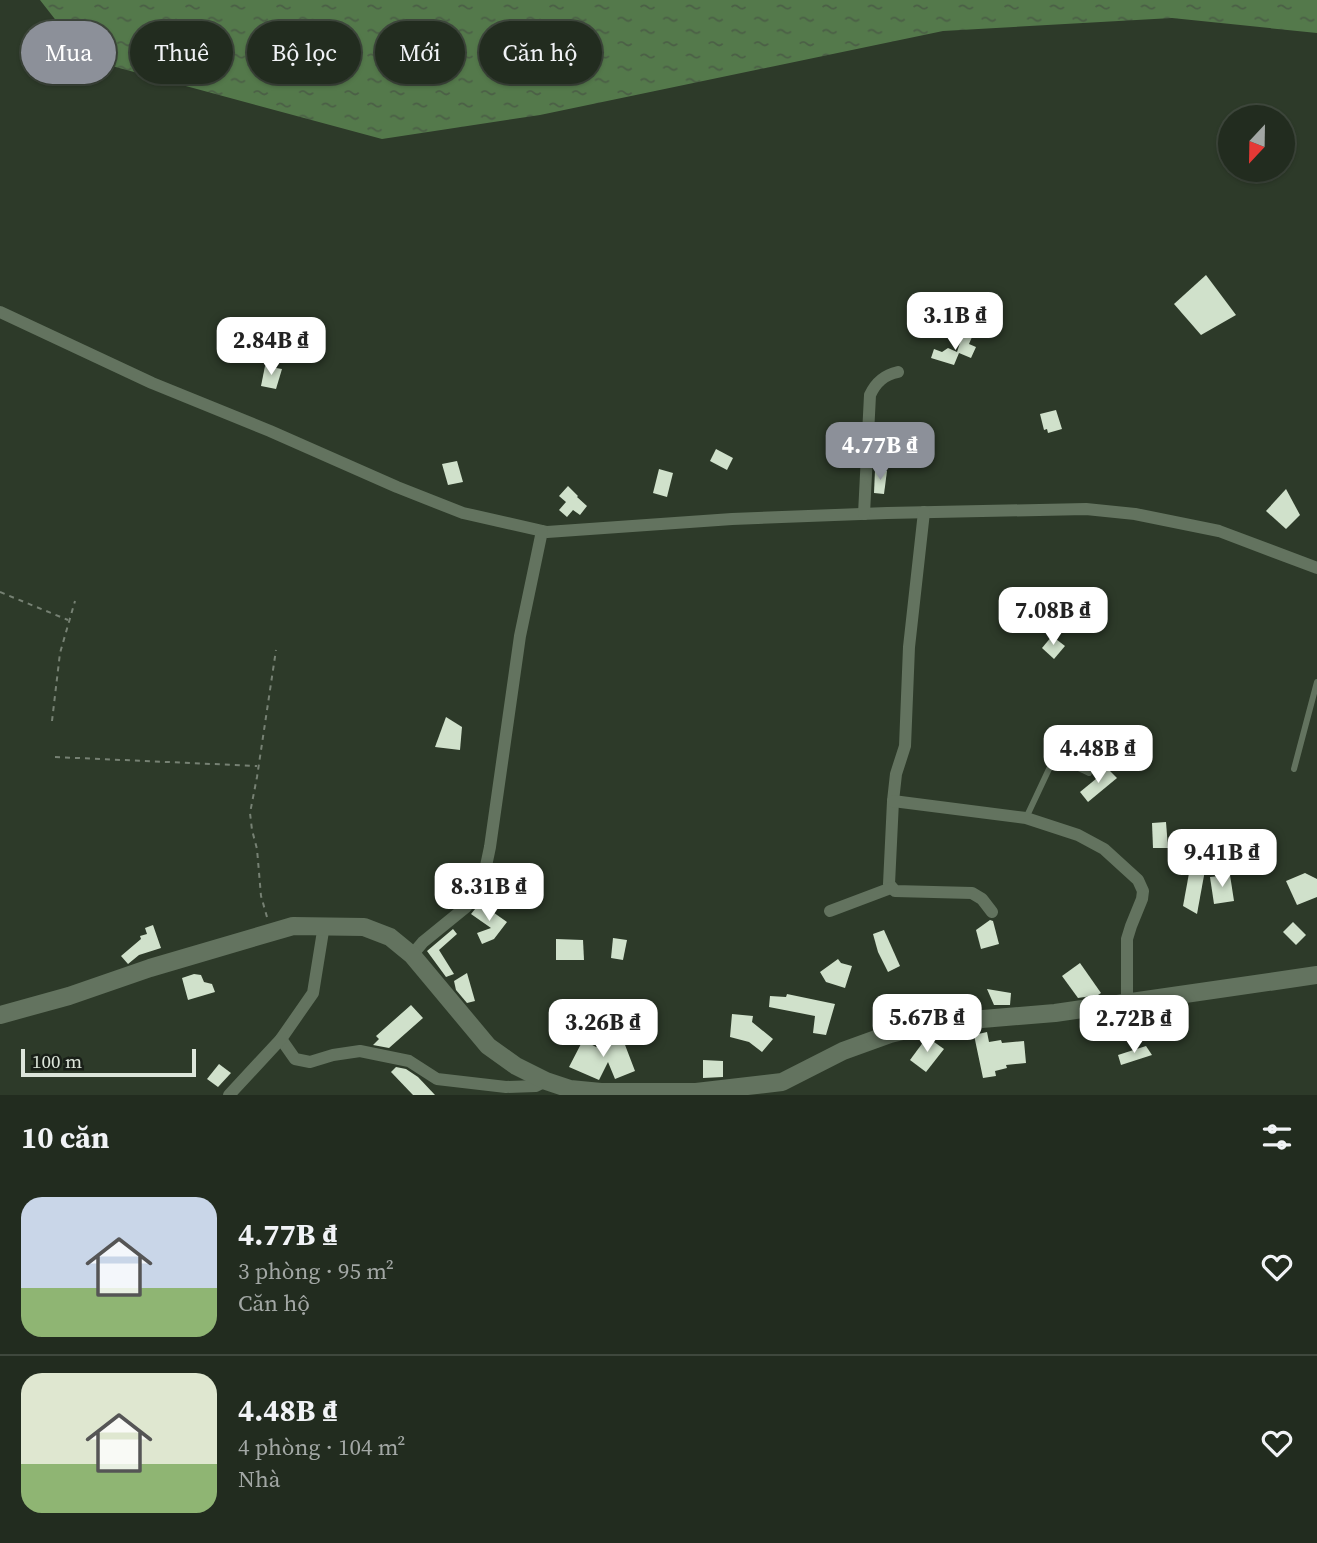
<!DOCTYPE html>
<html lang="vi">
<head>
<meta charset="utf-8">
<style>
  :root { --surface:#222c1f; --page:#2e382c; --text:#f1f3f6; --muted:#a2a7a4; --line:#3f483d; --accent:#8c9099 }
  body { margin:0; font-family:"Source Serif 4",serif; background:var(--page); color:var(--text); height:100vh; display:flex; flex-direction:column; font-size:26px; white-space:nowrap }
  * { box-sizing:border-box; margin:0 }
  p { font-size:23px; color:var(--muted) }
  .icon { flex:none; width:38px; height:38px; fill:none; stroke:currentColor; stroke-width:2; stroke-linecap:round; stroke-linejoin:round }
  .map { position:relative; height:1095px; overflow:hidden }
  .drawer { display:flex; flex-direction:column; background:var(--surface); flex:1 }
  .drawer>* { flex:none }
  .banner { position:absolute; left:21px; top:21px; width:700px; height:63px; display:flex; gap:14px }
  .needle { width:46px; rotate:202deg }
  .controls { position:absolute; left:1218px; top:105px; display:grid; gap:14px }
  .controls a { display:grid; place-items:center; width:77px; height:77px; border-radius:50%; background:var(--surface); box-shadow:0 2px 5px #0004,0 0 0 2px var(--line); font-size:35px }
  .scale { position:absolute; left:21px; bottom:18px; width:175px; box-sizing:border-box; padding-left:7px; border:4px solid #dce5da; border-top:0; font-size:19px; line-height:24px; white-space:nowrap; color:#dce5da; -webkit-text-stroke:5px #191f18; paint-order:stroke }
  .price { position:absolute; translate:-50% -60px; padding:0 16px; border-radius:14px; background:#fff; color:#222; font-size:23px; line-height:46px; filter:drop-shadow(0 2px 4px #0008) }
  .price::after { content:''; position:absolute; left:50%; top:42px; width:21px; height:16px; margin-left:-10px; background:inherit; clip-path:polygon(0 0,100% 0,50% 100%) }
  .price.current { background:var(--accent); color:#fff }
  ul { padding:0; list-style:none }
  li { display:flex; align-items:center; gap:21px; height:175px; padding:0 21px }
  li+li { border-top:2px solid var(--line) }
  li span { display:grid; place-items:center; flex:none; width:196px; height:140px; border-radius:21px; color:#555 }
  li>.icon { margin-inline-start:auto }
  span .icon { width:84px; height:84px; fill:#fffc; stroke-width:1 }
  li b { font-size:30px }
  h2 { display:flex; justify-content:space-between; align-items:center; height:84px; padding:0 21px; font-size:30px }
  .pill { padding:0 24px; border-radius:32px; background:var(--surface); box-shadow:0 2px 5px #0004,0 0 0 2px var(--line); font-size:24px; line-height:63px }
  .pill.current { background:var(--accent); color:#fff }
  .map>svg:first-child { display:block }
  .water { fill:url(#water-ripples) }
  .building { fill:#d0e1cb }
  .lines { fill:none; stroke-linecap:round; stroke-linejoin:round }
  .path { stroke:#768173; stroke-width:2; stroke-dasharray:5 5; stroke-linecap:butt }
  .lane { stroke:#63735f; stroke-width:6 }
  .street { stroke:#63735f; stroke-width:12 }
  .secondary { stroke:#63735f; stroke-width:18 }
</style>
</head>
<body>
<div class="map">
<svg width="1317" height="1095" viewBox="0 0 1317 1095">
  <defs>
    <pattern id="water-ripples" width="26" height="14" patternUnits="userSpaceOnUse" patternTransform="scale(1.75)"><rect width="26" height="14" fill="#54794b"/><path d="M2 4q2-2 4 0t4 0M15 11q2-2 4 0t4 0" fill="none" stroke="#4b5f46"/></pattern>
  </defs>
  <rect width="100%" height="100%" fill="#2d3a29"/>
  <polygon class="water" points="40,0 1317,0 1317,33 1172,18 943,31 540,115 382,139 86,59"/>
  <g class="building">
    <polygon points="1206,275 1236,315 1201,335 1174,304"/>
    <polygon points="963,334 972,337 969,344 976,347 971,358 959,353 954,365 931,358 934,349 942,352 948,348 957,352"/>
    <polygon points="265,366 282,369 276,389 261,386"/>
    <polygon points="1056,410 1062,429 1048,433 1047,429 1044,430 1040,414"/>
    <polygon points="716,449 733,458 727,470 710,461"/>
    <polygon points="457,461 463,482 448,485 442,464"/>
    <polygon points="659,469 673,473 667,497 653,493"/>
    <polygon points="875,470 887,471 884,494 874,493"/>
    <polygon points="568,486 578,496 577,497 587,506 580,515 573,510 567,517 559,510 566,502 559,496"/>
    <polygon points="1286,489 1300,515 1286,529 1266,511"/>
    <polygon points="1052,636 1065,646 1054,659 1042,648"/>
    <polygon points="446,717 462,727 460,750 435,747"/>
    <polygon points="1108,769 1117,778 1088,802 1080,792"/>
    <polygon points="1166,822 1168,848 1153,848 1152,823"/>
    <polygon points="1192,857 1207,859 1197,914 1183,906"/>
    <polygon points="1305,873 1317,879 1317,897 1297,905 1286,881"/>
    <polygon points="1230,875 1234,901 1214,904 1210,877"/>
    <polygon points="480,903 507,922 494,939 482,944 477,933 491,928 471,914"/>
    <polygon points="990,920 993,921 999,944 981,949 976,930"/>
    <polygon points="1293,922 1306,935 1296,945 1283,932"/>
    <polygon points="153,925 161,948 139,955 128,964 121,956 141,939 140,936 147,934 145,928"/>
    <polygon points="453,929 457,934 439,950 454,974 446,977 427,951"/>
    <polygon points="884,930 900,966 888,972 878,952 873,934"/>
    <polygon points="613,938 627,940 623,960 611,958"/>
    <polygon points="556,939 583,940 584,960 556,960"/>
    <polygon points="838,959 841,963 852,966 845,988 826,982 820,972"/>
    <polygon points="1080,963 1101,993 1098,995 1078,998 1062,976"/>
    <polygon points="467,973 475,1001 467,1003 456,990 454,981"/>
    <polygon points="194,974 201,975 204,982 212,984 215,992 188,1000 182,978"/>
    <polygon points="987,989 1011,993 1010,1005 994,1005"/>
    <polygon points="787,994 835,1004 826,1035 813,1033 815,1016 769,1007 770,996 786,997"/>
    <polygon points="411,1005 423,1018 389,1048 373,1045 379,1039 376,1036"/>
    <polygon points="732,1014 753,1016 752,1022 773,1039 762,1052 749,1042 730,1037"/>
    <polygon points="987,1032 989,1042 1001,1040 1002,1043 1024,1041 1026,1063 1006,1065 1007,1068 995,1071 996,1076 983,1078 974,1035"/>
    <polygon points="622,1037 635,1071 615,1079 608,1062 599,1080 569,1067 583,1040 596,1047"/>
    <polygon points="927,1037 944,1049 926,1072 910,1060"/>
    <polygon points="1146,1046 1152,1055 1121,1065 1118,1055"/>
    <polygon points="703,1060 723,1061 723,1077 703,1078"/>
    <polygon points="219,1064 231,1073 218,1087 207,1079"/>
    <polygon points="396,1067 406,1069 418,1077 435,1095 413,1095 391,1072"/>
  </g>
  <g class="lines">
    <g class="path">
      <polyline points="0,592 68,620"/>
      <polyline points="52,721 60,653 75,601"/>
      <polyline points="55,757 257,766"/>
      <polyline points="267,917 261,896 257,849 252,830 250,813 257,777 276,650"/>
    </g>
    <g class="lane">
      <polyline points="1294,769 1317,682"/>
      <path d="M 1026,818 L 1049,769 C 1062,758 1076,767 1089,773"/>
    </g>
    <g class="street">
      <polyline points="0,312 152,383 270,431 397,487 463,513 547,532 732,519 887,513 1086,509 1135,514 1219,531 1317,568"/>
      <polyline points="924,512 909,647 905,746 896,774 893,801 889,884 895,891 972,893 982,899 992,912"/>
      <path d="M 864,514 L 870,395 C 876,382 884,375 898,372"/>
      <polyline points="893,801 1026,818 1078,835 1104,849 1138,880 1143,891 1142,899 1131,926 1127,939 1127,1002"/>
      <polyline points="830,911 891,888"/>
      <polyline points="412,955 423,942 466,907 482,885 490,847 520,636 542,531"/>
      <polyline points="281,1039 295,1059 310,1062 333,1055 360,1051 409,1061 437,1079 506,1087 536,1086 546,1081"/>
      <polyline points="229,1095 281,1039 313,993 324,925"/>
    </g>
    <polyline class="secondary" points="0,1015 69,996 150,968 293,926 364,927 390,937 412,955 488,1046 516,1066 546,1081 570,1089 601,1092 696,1092 782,1082 843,1051 890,1034 935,1023 1055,1013 1317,975"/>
  </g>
</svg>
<div class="controls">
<a><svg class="needle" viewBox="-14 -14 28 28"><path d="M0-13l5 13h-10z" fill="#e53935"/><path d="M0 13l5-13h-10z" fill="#a2a7a4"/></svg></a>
</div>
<div class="scale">100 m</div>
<b class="price" style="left:955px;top:352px">3.1B ₫</b>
<b class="price" style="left:271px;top:377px">2.84B ₫</b>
<b class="price current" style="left:880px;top:482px">4.77B ₫</b>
<b class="price" style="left:1053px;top:647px">7.08B ₫</b>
<b class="price" style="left:1098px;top:785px">4.48B ₫</b>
<b class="price" style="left:1222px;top:889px">9.41B ₫</b>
<b class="price" style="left:489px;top:923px">8.31B ₫</b>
<b class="price" style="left:927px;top:1054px">5.67B ₫</b>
<b class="price" style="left:1134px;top:1055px">2.72B ₫</b>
<b class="price" style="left:603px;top:1059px">3.26B ₫</b>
<div class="banner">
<a class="pill current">Mua</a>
<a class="pill">Thuê</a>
<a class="pill">Bộ lọc</a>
<a class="pill">Mới</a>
<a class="pill">Căn hộ</a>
</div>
</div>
<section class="drawer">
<h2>10 căn<svg class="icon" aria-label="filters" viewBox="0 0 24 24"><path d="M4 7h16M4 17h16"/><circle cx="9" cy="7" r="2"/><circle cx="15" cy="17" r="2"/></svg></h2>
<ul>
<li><span style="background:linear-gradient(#c9d6e8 65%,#8fb573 0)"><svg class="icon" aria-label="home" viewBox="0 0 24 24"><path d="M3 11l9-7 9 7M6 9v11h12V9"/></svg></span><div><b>4.77B ₫</b><p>3 phòng · 95 m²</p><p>Căn hộ</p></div><svg class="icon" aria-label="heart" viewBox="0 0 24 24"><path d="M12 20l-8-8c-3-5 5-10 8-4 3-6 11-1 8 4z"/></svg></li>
<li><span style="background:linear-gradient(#dfe7d0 65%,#8fb573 0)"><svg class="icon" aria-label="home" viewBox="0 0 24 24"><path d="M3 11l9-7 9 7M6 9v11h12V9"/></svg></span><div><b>4.48B ₫</b><p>4 phòng · 104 m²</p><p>Nhà</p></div><svg class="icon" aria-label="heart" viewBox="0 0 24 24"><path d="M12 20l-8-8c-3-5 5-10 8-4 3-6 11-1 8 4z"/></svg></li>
</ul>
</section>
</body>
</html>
